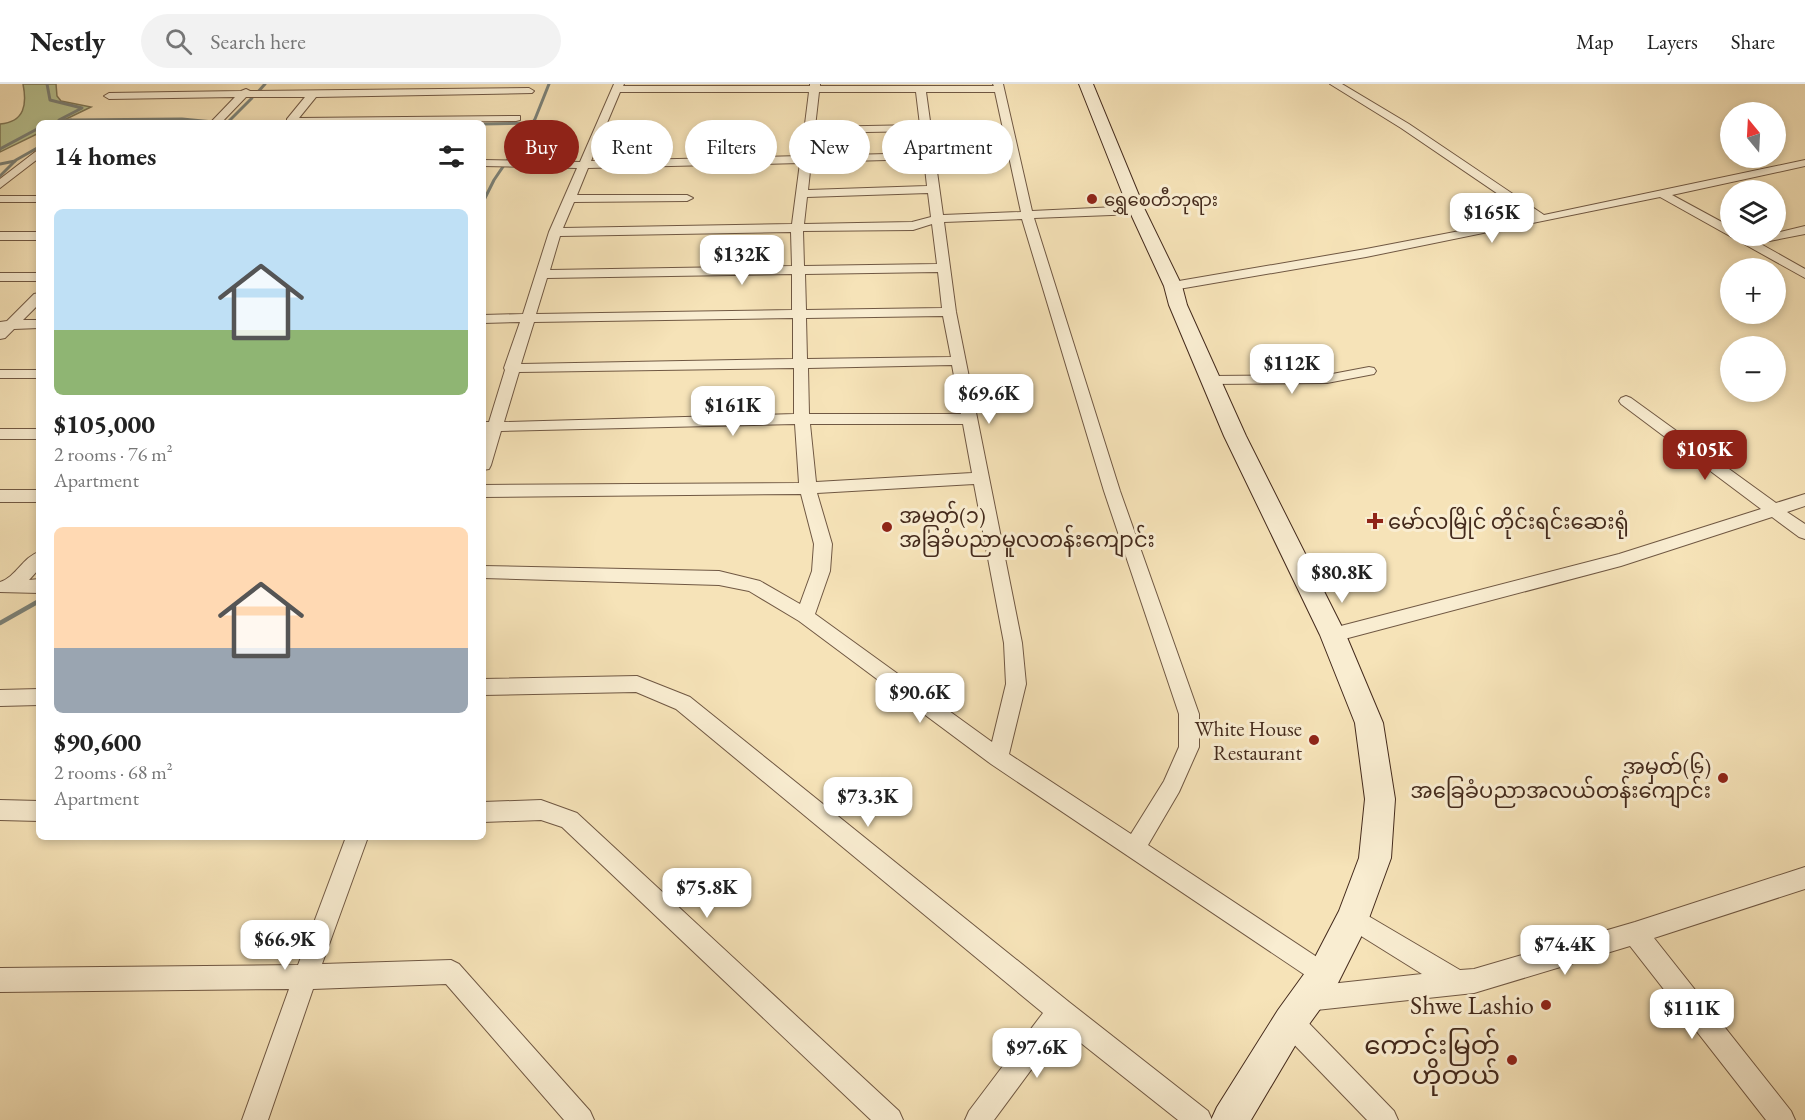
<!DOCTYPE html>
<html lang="en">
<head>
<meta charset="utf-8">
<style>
  :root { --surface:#fff; --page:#f2f2f2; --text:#222; --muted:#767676; --line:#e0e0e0; --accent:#8f2418 }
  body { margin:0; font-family:"EB Garamond","Noto Sans Myanmar",serif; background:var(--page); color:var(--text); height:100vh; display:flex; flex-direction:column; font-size:22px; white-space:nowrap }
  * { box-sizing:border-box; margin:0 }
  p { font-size:20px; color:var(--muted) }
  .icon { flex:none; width:33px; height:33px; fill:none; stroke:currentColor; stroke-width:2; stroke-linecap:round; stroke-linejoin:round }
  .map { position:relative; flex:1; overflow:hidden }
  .panel { position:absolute; left:36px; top:36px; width:450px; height:720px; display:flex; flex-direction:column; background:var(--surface); border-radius:9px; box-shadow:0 3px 9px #0003 }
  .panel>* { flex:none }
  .banner { position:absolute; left:504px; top:36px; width:570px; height:54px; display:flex; gap:12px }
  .needle { width:39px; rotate:342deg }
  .fabs { position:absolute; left:1720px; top:18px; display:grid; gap:12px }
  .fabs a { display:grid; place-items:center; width:66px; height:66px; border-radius:50%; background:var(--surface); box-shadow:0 3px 9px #0003; font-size:30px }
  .price { position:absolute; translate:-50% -51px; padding:0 14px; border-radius:12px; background:#fff; color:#222; font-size:20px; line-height:39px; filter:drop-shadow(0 2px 3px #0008) }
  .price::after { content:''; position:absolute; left:50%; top:36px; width:18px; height:14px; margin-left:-9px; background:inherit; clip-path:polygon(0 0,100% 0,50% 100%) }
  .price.selected { background:var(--accent); color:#fff }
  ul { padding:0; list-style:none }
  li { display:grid; align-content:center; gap:12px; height:318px; padding:0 18px }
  li span { display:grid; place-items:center; height:186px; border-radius:9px; color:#555 }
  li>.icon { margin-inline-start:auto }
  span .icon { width:108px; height:108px; fill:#fffc; stroke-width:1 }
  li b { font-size:26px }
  h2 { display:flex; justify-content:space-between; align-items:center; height:72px; padding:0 18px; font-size:26px }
  .tag { padding:0 21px; border-radius:27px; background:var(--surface); box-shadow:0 3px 9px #0003; font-size:21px; line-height:54px }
  .tag.selected { background:var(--accent); color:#fff }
  header { display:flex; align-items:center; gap:36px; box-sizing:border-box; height:84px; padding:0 30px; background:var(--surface); border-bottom:2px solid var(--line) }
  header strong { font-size:28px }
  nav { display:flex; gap:33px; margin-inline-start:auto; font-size:21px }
  .search { width:420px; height:54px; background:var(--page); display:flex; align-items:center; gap:15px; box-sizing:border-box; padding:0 21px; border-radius:33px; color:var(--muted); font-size:22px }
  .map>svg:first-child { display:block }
  .green { fill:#b9c492; stroke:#7e7757; stroke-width:1.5 }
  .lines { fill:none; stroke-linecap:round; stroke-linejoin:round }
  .stream-far1 { stroke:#7b8279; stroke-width:3 }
  .stream { stroke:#7b8279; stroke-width:4.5 }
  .street-casing { stroke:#705843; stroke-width:2 }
  .secondary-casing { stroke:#442a1c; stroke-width:2 }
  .street { fill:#f9edd1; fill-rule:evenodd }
  .secondary { fill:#f9edd1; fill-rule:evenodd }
  .poi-dot { fill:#8f2418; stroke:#f9edd1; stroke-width:2 }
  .labels { text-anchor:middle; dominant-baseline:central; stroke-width:6; stroke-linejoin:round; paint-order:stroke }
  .far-poi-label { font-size:18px; fill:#442a1c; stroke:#f9edd1; text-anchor:start }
  .poi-label { font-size:21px; fill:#442a1c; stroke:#f9edd1; text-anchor:start }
  .near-poi-label { font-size:26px; fill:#442a1c; stroke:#f9edd1; text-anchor:end }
</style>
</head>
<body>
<header>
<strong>Nestly</strong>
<div class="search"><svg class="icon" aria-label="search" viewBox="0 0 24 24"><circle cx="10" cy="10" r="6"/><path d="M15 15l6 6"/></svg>Search here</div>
<nav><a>Map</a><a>Layers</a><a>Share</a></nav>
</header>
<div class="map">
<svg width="1805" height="1036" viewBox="0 0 1805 1036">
  <rect width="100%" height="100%" fill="#f6e3b8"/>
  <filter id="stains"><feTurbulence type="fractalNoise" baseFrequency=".00333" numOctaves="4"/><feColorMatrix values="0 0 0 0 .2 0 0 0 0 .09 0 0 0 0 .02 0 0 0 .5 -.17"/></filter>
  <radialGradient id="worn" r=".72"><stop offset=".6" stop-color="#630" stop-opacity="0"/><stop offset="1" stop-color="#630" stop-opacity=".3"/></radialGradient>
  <path class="green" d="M 23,0 L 56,0 L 57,12 L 61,17 L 91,23 L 58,39 L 39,39 L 39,49 L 0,68 L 0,40 C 25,38 27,20 23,0 Z"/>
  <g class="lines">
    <g class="stream-far1">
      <polyline points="47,0 50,16 82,24 59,36 71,36 68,39"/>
      <polyline points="257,9 265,0"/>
      <polyline points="71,36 182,35 224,39"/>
      <polyline points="229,37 252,14"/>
      <polyline points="483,40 533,39"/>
      <polyline points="0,65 39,44"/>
      <polyline points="0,80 15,77"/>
      <polyline points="0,92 16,76 39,63"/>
      <polyline points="483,118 494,96 535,35 549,0"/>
    </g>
    <polyline class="stream" points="0,539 39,517"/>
    <g class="street-casing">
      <g id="street">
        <path d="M 614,0 L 624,0 L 623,2 L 810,2 L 810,0 L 820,0 L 820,2 L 994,2 L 993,0 L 1003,0 L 1032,127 L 1137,122 L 1143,126 L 1137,130 L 1034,134 L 1120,407 L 1199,630 L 1199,663 L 1179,708 L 1148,761 L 1332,883 L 1336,891 L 1330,900 L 1422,890 L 1345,842 L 1341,834 L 1345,826 L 1353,823 L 1460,886 L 1474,885 L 1635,838 L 1805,783 L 1805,805 L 1654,854 L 1791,1027 L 1795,1036 L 1766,1036 L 1630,862 L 1474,909 L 1307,927 L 1298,924 L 1295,915 L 1298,906 L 1320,901 L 991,680 L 799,537 L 749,507 L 719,501 L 483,494 L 483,482 L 719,487 L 760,497 L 800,520 L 812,487 L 814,460 L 801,410 L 483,413 L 483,401 L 799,399 L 795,340 L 501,347 L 491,381 L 489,385 L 483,386 L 483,356 L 486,348 L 483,348 L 483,338 L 489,338 L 505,286 L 504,284 L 520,238 L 483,239 L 483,231 L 523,230 L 549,148 L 577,84 L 483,82 L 483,76 L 580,78 ZM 620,8 L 809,8 L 801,72 L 591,77 ZM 819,8 L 916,8 L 920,41 L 815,43 ZM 926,8 L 995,8 L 1021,128 L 943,131 ZM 921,47 L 924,69 L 812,72 L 814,49 ZM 924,75 L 927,102 L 808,106 L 811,78 ZM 800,79 L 792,140 L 563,144 L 574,118 L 687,117 L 693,114 L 687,111 L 577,111 L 588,84 ZM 928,109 L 931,133 L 912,138 L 804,140 L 807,113 ZM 1022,135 L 1104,407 L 1179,630 L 1179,663 L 1164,697 L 1131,750 L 1009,670 L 1026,600 L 1022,559 L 956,228 L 944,138 ZM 932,140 L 937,180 L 804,182 L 803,147 L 913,146 ZM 791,148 L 792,182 L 550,186 L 560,152 ZM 938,188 L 942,224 L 806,226 L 805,190 ZM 792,190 L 792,226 L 536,230 L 547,194 ZM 943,232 L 951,273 L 807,275 L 806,234 ZM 793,234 L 793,275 L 521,280 L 534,238 ZM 952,281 L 961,330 L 809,330 L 808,284 ZM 794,284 L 794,330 L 504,338 L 519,288 ZM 810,340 L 963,340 L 972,389 L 816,398 ZM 974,400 L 1004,559 L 1006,600 L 992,658 L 815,530 L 830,487 L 832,460 L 817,409 Z"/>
        <polygon points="1330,0 1342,0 1409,40 1544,131 1805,76 1805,82 1672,111 1731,143 1731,152 1745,152 1750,154 1776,152 1776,149 1805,142 1805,150 1759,159 1805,185 1805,194 1660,113 1366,173 1173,206 1168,205 1167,202 1168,199 1173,198 1366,165 1532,133 1401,44"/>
        <polygon points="529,4 534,7 532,9 316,13 299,34 520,32 520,36 516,37 287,39 287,35 305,13 246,13 221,39 210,39 235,13 109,15 104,12 109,9 241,7 246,5 250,7"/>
        <polygon points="39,65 39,74 0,104 0,95"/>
        <rect x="0" y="112" width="39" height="6"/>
        <rect x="0" y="148" width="39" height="8"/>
        <rect x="0" y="189" width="39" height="8"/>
        <polygon points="39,209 39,220 23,236 39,236 39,244 14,245 5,254 0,255 0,238 7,237 34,210"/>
        <polygon points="1369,283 1374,284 1376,287 1374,290 1327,299 1211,300 1204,296 1211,292 1327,291"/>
        <rect x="0" y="286" width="39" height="8"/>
        <polygon points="1626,312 1631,314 1776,419 1805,410 1805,422 1787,428 1805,440 1805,455 1799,453 1772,433 1621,482 1333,558 1326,556 1324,551 1326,546 1333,544 1619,470 1761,425 1621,320 1619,317 1621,314"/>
        <rect x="0" y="345" width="39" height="10"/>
        <rect x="0" y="406" width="39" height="12"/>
        <path d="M 39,468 L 39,485 L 29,496 L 39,495 L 39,509 L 0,508 L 0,498 C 16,493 23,473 39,468 Z"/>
        <polygon points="637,592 690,613 1069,918 1208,1027 1212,1036 1178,1036 1062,944 994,1036 965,1036 969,1027 1043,929 676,625 636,608 483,611 483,595"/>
        <polygon points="39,605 39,621 0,622 0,606"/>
        <polygon points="0,716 39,717 39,737 0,736"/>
        <polygon points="541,716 577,729 899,1027 903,1036 871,1036 562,743 541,736 483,738 483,718"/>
        <polygon points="346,753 368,753 322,880 451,876 459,880 590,1027 594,1036 564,1036 446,900 313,905 268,1036 242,1036 289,905 0,908 0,884 298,881"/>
        <polygon points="1290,926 1299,929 1394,1027 1398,1036 1367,1036 1281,947 1278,938 1281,929"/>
      </g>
    </g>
    <g class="secondary-casing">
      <polygon id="secondary" points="1079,0 1093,0 1145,126 1182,202 1187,221 1246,352 1346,551 1383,639 1395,715 1391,774 1365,845 1336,903 1302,950 1251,1036 1211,1036 1217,1023 1278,926 1312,879 1339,827 1359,774 1365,715 1355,639 1320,551 1224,352 1169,221 1164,202 1129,126"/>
    </g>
    <use href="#street" class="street"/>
    <use href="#secondary" class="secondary"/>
  </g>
  <g class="poi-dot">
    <circle cx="1092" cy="115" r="6"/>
    <path d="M1372 428h6v6h6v6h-6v6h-6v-6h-6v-6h6z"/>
    <circle cx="887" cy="443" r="6"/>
    <circle cx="1314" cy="656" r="6"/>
    <circle cx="1723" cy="694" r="6"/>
    <circle cx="1546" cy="921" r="6"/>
    <circle cx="1512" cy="976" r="6"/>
  </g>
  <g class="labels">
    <g class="far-poi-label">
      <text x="1104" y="115">ရွှေစေတီဘုရား</text>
    </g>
    <g class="poi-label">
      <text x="899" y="431">အမှတ်(၁)<tspan x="899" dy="24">အခြခံပညာမူလတန်းကျောင်း</tspan></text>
      <text x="1388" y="437">မော်လမြိုင် တိုင်းရင်းဆေးရုံ</text>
      <text x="1302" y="644" text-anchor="end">White House<tspan x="1302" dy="24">Restaurant</tspan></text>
      <text x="1711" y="682" text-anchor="end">အမှတ်(၆)<tspan x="1711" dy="24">အခြေခံပညာအလယ်တန်းကျောင်း</tspan></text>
    </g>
    <g class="near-poi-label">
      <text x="1534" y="921">Shwe Lashio</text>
      <text x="1500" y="961">ကောင်းမြတ်<tspan x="1500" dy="30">ဟိုတယ်</tspan></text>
    </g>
  </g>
  <rect width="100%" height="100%" filter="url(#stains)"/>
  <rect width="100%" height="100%" fill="url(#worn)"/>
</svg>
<div class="fabs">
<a><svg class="needle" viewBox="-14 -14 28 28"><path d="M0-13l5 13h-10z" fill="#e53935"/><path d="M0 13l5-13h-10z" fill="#767676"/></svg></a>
<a><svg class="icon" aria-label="layers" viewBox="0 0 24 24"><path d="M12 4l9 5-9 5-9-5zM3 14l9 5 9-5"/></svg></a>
<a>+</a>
<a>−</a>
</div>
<b class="price" style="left:1492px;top:160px">$165K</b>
<b class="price" style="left:742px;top:202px">$132K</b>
<b class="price" style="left:1292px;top:311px">$112K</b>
<b class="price" style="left:989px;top:341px">$69.6K</b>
<b class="price" style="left:733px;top:353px">$161K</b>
<b class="price selected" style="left:1705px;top:397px">$105K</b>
<b class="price" style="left:1342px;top:520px">$80.8K</b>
<b class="price" style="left:920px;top:640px">$90.6K</b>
<b class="price" style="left:868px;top:744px">$73.3K</b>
<b class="price" style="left:707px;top:835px">$75.8K</b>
<b class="price" style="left:285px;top:887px">$66.9K</b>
<b class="price" style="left:1565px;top:892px">$74.4K</b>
<b class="price" style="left:1692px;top:956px">$111K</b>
<b class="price" style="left:1037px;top:995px">$97.6K</b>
<div class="banner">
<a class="tag selected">Buy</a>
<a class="tag">Rent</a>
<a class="tag">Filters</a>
<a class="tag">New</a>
<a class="tag">Apartment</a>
</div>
<section class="panel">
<h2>14 homes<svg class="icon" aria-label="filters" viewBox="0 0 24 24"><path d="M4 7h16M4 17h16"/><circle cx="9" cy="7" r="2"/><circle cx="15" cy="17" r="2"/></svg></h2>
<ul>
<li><span style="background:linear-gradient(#bfe0f5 65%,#8fb573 0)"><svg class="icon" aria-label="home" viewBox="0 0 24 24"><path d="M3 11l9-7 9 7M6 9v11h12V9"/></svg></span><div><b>$105,000</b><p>2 rooms · 76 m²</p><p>Apartment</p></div></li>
<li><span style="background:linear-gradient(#ffd9b3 65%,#9aa5b1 0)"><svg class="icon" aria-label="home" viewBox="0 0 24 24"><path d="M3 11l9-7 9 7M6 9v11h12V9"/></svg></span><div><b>$90,600</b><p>2 rooms · 68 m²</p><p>Apartment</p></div></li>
</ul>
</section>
</div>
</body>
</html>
